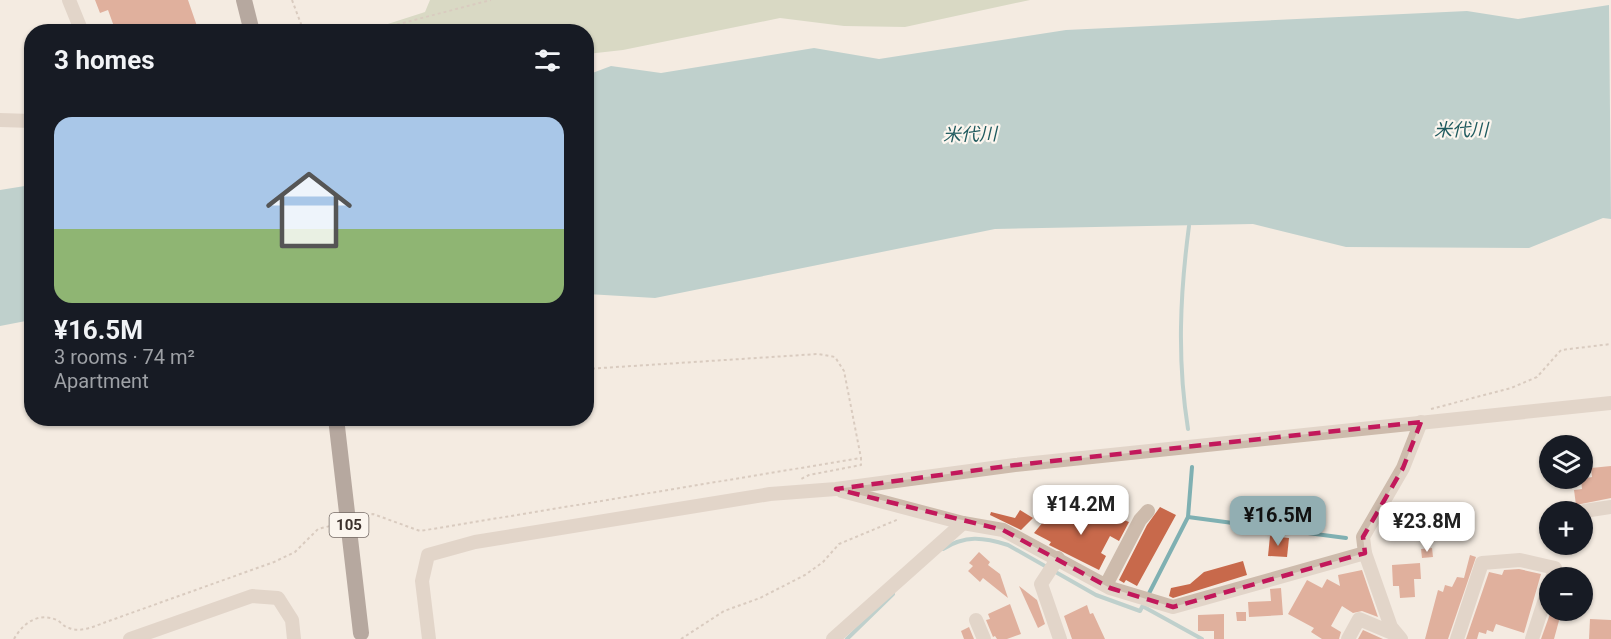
<!DOCTYPE html>
<html lang="en">
<head>
<meta charset="utf-8">
<style>
  :root { --surface:#171b24; --page:#20242c; --text:#f1f3f6; --muted:#9ea1a6; --line:#363941; --accent:#92aeb2 }
  body { margin:0; font-family:Roboto,"Noto Sans JP",sans-serif; background:var(--page); color:var(--text); height:100vh; display:flex; flex-direction:column; font-size:22px; white-space:nowrap }
  * { box-sizing:border-box; margin:0 }
  p { font-size:20px; color:var(--muted) }
  .icon { flex:none; width:33px; height:33px; fill:none; stroke:currentColor; stroke-width:2; stroke-linecap:round; stroke-linejoin:round }
  .map { position:relative; flex:1; overflow:hidden }
  .details { position:absolute; left:24px; top:24px; width:570px; height:402px; display:flex; flex-direction:column; background:var(--surface); border-radius:24px; box-shadow:0 2px 4px #0004 }
  .details>* { flex:none }
  .controls { position:absolute; left:1539px; top:435px; display:grid; gap:12px }
  .controls a { display:grid; place-items:center; width:54px; height:54px; border-radius:50%; background:var(--surface); box-shadow:0 2px 4px #0004; font-size:30px }
  .price { position:absolute; translate:-50% -51px; padding:0 14px; border-radius:12px; background:#fff; color:#222; font-size:20px; line-height:39px; filter:drop-shadow(0 2px 3px #0008) }
  .price::after { content:''; position:absolute; left:50%; top:36px; width:18px; height:14px; margin-left:-9px; background:inherit; clip-path:polygon(0 0,100% 0,50% 100%) }
  .price.current { background:var(--accent); color:#111 }
  ul { padding:0; list-style:none }
  li { display:grid; align-content:center; gap:12px; height:318px; padding:0 30px }
  li+li { border-top:2px solid var(--line) }
  li span { display:grid; place-items:center; height:186px; border-radius:18px; color:#555 }
  li>.icon { margin-inline-start:auto }
  span .icon { width:108px; height:108px; fill:#fffc; stroke-width:1 }
  li b { font-size:26px }
  h2 { display:flex; justify-content:space-between; align-items:center; height:72px; padding:0 30px; font-size:26px }
  .map>svg:first-child { display:block }
  .green { fill:#b8c4a0 }
  .water { fill:#7fb0b2 }
  .lines { fill:none; stroke-linecap:round; stroke-linejoin:round }
  .stream { stroke:#7fb0b2; stroke-width:4 }
  .building { fill:#c8694b }
  .path { stroke:#b9a596; stroke-width:2; stroke-dasharray:3 3; stroke-linecap:butt }
  .minor { stroke:#cdbbac; stroke-width:14 }
  .trunk { stroke:#6c584f; stroke-width:16 }
  .trunk-bridge { stroke:#6c584f; stroke-width:16 }
  .marked { fill:none; stroke:#c2185b; stroke-width:4.5; stroke-dasharray:12 8; stroke-linejoin:round }
  .labels { text-anchor:middle; dominant-baseline:central; stroke-width:4.5; stroke-linejoin:round; paint-order:stroke }
  .shield { fill:#fbf5ee; stroke:#756b66; stroke-width:1.5 }
  .shield-label { font-size:15px; font-weight:bold; fill:#3b302b }
  .water-label { font-size:18px; font-style:italic; fill:#1f5a5e; stroke:#fbf5ee }
</style>
</head>
<body>
<div class="map">
<svg width="1611" height="639" viewBox="0 0 1611 639">
  <rect width="100%" height="100%" fill="#f4ebe1"/>
  <polygon class="green" points="430,0 1030,0 905,27 844,26 780,18 623,50 587,54 586,32 366,31 425,12"/>
  <g class="water">
    <polygon points="1609,5 1611,219 1603,218 1529,248 1346,247 1253,224 995,229 655,298 587,294 587,75 611,66 661,73 814,48 879,59 1066,30 1467,11 1518,19"/>
    <polygon points="31,185 31,320 0,326 0,190"/>
  </g>
  <g class="lines">
    <g class="stream">
      <path d="M 1188,429 C 1177,360 1180,294 1189,226"/>
      <polyline points="1188,517 1346,538"/>
      <path d="M 943,549 C 965,535 983,537 1008,545 L 1096,595 L 1140,611 L 1188,517 L 1192,467"/>
      <polyline points="1144,607 1202,639"/>
      <polyline points="847,639 893,594"/>
    </g>
  </g>
  <g class="building">
    <polygon points="95,0 188,0 199,32 116,32 108,10 100,13"/>
    <polygon points="1611,466 1611,498 1576,505 1574,490 1582,489 1581,479 1592,477 1591,468"/>
    <polygon points="1160,507 1176,515 1137,586 1126,580 1124,583 1119,580 1147,525"/>
    <polygon points="1020,510 1033,518 1021,530 990,515 991,512 1015,518"/>
    <polygon points="1052,511 1066,519 1069,513 1086,521 1089,515 1110,522 1122,523 1124,520 1129,522 1119,541 1110,536 1101,553 1106,556 1099,570 1049,545 1051,542 1034,533"/>
    <polygon points="1270,536 1289,538 1287,557 1268,556"/>
    <polygon points="1432,548 1433,557 1422,558 1421,549"/>
    <polygon points="979,552 990,562 988,565 1000,574 1008,598 983,578 980,582 968,571 973,566 969,563"/>
    <polygon points="1470,555 1476,557 1448,639 1425,639 1438,590 1443,592 1445,585 1452,587 1457,577 1464,578"/>
    <polygon points="1243,561 1247,575 1173,598 1169,596 1171,588 1190,584 1204,572"/>
    <polygon points="1420,563 1421,579 1414,579 1415,597 1400,598 1399,586 1393,586 1392,565"/>
    <polygon points="1519,569 1541,574 1524,633 1496,624 1493,632 1487,630 1486,634 1479,632 1477,639 1466,639 1489,572 1502,575 1504,570"/>
    <polygon points="1362,570 1378,617 1362,611 1353,613 1342,606 1331,626 1341,632 1339,639 1322,639 1311,632 1314,628 1288,614 1307,580 1322,588 1327,579 1340,586 1338,575"/>
    <polygon points="1019,586 1037,600 1045,624 1038,628"/>
    <polygon points="1281,588 1283,615 1249,617 1248,602 1271,601 1270,589"/>
    <polygon points="1010,604 1021,634 1007,639 997,639 995,636 993,637 986,620 990,619 988,614"/>
    <polygon points="1087,605 1090,614 1093,613 1105,639 1072,639 1064,616"/>
    <polygon points="1236,612 1246,612 1246,621 1237,621"/>
    <polygon points="1224,614 1224,639 1214,639 1214,631 1198,631 1198,615"/>
    <polygon points="1550,614 1560,617 1554,639 1541,639"/>
    <polygon points="1590,619 1611,620 1611,639 1589,639"/>
    <polygon points="969,627 974,639 964,639 961,631"/>
    <polygon points="1363,630 1383,639 1358,639"/>
  </g>
  <g class="lines">
    <g class="path">
      <polyline points="292,0 304,32"/>
      <polyline points="368,32 491,0"/>
      <polyline points="586,369 818,354 835,357 844,371 861,458"/>
      <polyline points="1431,409 1511,388 1537,377 1561,350 1611,344"/>
      <polyline points="360,518 373,514 420,531 861,458 861,465 809,475 801,479"/>
      <path d="M 14,639 C 23,623 38,612 57,620 C 61,622 64,627 69,628 C 81,633 95,626 106,622 L 274,562 L 295,552 L 318,529 L 334,525"/>
      <polyline points="681,639 724,611 760,598 805,575 823,562 839,544 899,519"/>
    </g>
    <g class="minor">
      <polyline points="69,0 82,32"/>
      <polyline points="0,120 32,121"/>
      <polyline points="842,491 963,523 1003,530 1110,588 1173,607 1365,553"/>
      <polyline points="1584,511 1611,507"/>
      <polyline points="1058,558 1041,584 1060,639"/>
      <polyline points="1106,585 1140,520 1148,511"/>
      <polyline points="976,620 984,639"/>
      <polyline points="130,639 252,596 278,598 292,620 294,639"/>
      <polyline points="429,639 422,581 428,555 475,542 770,494 836,489 1015,465 1611,403"/>
      <polyline points="833,639 963,523"/>
      <polyline points="1348,639 1359,619 1397,635"/>
      <polyline points="1401,639 1391,627 1365,553 1363,537 1403,468 1421,422"/>
      <polyline points="1457,639 1482,563 1520,560 1555,568 1552,578"/>
      <polyline points="1532,639 1550,584"/>
    </g>
    <polyline class="trunk" points="244,0 252,32"/>
    <polyline class="trunk-bridge" points="336,418 361,633"/>
  </g>
  <path d="M0 0H1611V639H0ZM 1421,422 L 1403,468 L 1363,537 L 1365,553 L 1173,607 L 1110,588 L 1003,530 L 836,489 L 1015,465 Z" fill="#f4ebe1" fill-opacity=".55" fill-rule="evenodd"/>
  <path class="marked" d="M 1421,422 L 1403,468 L 1363,537 L 1365,553 L 1173,607 L 1110,588 L 1003,530 L 836,489 L 1015,465 Z"/>
  <g class="labels">
    <rect class="shield" x="329.5" y="513" width="39" height="24" rx="4.5"/>
    <g class="shield-label">
      <text x="349" y="525">105</text>
    </g>
    <g class="water-label">
      <text x="1461" y="129">米代川</text>
      <text transform="translate(970 134) rotate(-1)">米代川</text>
    </g>
  </g>
</svg>
<div class="controls">
<a><svg class="icon" aria-label="layers" viewBox="0 0 24 24"><path d="M12 4l9 5-9 5-9-5zM3 14l9 5 9-5"/></svg></a>
<a>+</a>
<a>−</a>
</div>
<b class="price" style="left:1081px;top:536px">¥14.2M</b>
<b class="price current" style="left:1278px;top:547px">¥16.5M</b>
<b class="price" style="left:1427px;top:553px">¥23.8M</b>
<section class="details">
<h2>3 homes<svg class="icon" aria-label="filters" viewBox="0 0 24 24"><path d="M4 7h16M4 17h16"/><circle cx="9" cy="7" r="2"/><circle cx="15" cy="17" r="2"/></svg></h2>
<ul>
<li><span style="background:linear-gradient(#a9c7e8 60%,#8fb573 0)"><svg class="icon" aria-label="home" viewBox="0 0 24 24"><path d="M3 11l9-7 9 7M6 9v11h12V9"/></svg></span><div><b>¥16.5M</b><p>3 rooms · 74 m²</p><p>Apartment</p></div></li>
</ul>
</section>
</div>
</body>
</html>
